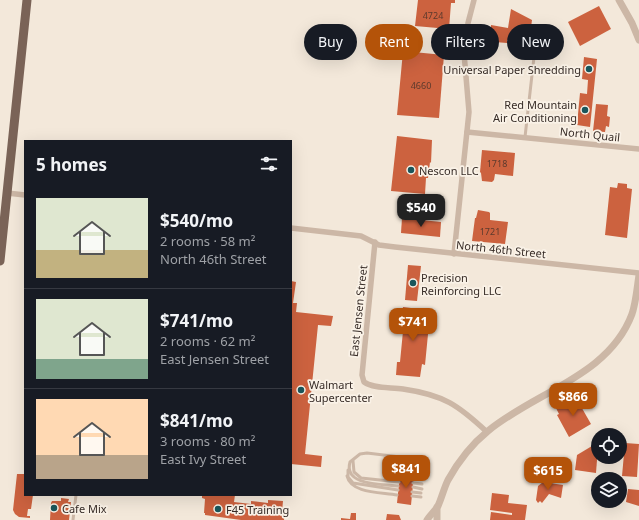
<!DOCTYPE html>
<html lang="en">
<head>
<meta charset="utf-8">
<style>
  :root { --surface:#171b24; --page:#20242c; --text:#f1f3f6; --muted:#9ea1a6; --line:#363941; --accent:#b45309 }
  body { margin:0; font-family:"Noto Sans",sans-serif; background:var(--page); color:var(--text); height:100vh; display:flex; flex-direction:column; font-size:15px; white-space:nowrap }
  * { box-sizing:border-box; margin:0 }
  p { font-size:13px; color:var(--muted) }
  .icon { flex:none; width:22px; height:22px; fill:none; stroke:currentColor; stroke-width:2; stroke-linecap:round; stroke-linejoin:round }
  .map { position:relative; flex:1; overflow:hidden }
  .panel { position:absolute; left:24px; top:140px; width:268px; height:356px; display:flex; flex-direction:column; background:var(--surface); border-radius:0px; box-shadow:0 4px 16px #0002 }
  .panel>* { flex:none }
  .banner { position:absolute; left:304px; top:24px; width:275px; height:36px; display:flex; gap:8px }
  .buttons { position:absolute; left:591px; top:428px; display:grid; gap:8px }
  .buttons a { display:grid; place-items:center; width:36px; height:36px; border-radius:50%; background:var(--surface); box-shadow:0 4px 16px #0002; font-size:20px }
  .price { position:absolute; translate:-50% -34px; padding:0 9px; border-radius:8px; background:var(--accent); color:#fff; font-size:13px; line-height:26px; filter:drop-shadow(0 1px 2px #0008) }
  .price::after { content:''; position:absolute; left:50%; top:24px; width:12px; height:9px; margin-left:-6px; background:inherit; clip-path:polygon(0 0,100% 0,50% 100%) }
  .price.active { background:#222; color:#fff }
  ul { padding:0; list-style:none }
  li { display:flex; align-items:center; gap:12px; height:100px; padding:0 12px }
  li+li { border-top:1px solid var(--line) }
  li span { display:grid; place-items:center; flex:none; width:112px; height:80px; border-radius:0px; color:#555 }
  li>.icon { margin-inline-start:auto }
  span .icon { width:48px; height:48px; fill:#fffc; stroke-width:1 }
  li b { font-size:17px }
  h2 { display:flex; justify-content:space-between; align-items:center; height:48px; padding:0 12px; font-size:17px }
  .pill { padding:0 14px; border-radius:18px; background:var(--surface); box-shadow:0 4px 16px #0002; font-size:14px; line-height:36px }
  .pill.active { background:var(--accent); color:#fff }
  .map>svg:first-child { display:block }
  .building { fill:#cc623f }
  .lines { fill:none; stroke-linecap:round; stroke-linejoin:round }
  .service { stroke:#ccb7a6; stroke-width:3 }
  .minor { stroke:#ccb7a6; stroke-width:5.5 }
  .tertiary { stroke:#ccb7a6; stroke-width:7 }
  .primary { stroke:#7a6357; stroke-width:9 }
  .poi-dot { fill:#1a565b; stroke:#faf2e7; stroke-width:1.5 }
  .labels { text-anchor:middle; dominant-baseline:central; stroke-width:3.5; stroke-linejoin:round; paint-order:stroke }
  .number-label { font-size:9px; fill:#5c3a2d }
  .poi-label { font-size:11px; fill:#372c27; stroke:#faf2e7; text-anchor:start }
  .street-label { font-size:11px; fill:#372c27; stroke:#faf2e7 }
</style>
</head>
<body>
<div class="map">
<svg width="639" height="520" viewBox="0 0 639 520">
  <rect width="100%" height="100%" fill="#f3e8da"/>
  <g class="building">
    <polygon points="418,0 455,0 455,3 451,3 449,29 415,26"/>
    <polygon points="599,6 611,29 580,46 568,22"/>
    <polygon points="511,9 532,20 529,42 507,40 507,43 482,41 483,27 491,27 491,25 508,28"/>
    <polygon points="403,51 444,55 439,118 397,115"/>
    <polygon points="584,57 597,59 590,127 577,125 580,93 587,94 588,80 582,79"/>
    <polygon points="596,104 608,105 607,116 610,117 609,127 606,126 605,132 593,131"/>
    <polygon points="397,136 432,140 431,163 430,162 428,178 426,178 425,194 391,191"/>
    <polygon points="482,150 515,153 513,176 495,174 494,180 492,182 482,181 481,173 480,172"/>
    <polygon points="618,183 627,184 627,188 632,189 627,238 605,235 610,187 617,188"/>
    <polygon points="478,210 489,212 490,213 490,220 508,222 505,244 472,241 475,218 476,218"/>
    <polygon points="402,218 441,222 440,237 401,233"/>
    <polygon points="408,265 421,266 417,301 405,300"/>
    <polygon points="291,281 296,282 293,303 297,303 296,312 333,316 331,326 318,325 305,454 322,456 321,467 291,464"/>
    <polygon points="403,307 427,310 426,323 429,324 425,365 422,364 420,377 396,375 397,362 400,362 404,321 401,321"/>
    <polygon points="573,398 577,404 579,403 591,424 569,437 557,415 559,414 556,408"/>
    <polygon points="625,443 639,444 637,477 622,476"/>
    <polygon points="592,446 598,447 596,473 575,470 577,455"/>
    <polygon points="17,474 25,474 25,495 33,495 31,509 28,509 27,516 30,516 30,518 19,517 15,514 13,510"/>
    <polygon points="400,474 414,475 411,505 397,503"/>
    <polygon points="543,482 563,485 561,498 549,494 542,503 540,501 538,503 536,500 538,486"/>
    <polygon points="596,486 598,486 598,499 595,499"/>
    <polygon points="628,489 639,490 639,506 626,502"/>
    <polygon points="492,493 509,495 508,503 527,505 525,520 490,520 491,512 512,515 512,513 490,510"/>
    <polygon points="202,495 235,495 234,502 251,504 251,501 268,503 268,500 283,501 282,512 285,512 284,520 241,520 205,515 205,513 204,513 205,499 202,498"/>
    <polygon points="61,498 69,499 68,502 71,502 69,520 50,520 51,503 52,501 61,501"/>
    <polygon points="351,513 356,513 356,520 341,520 341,518 350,519"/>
    <polygon points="387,514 399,515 401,520 386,520"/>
  </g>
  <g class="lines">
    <g class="service">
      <polyline points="525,137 534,57"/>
      <polyline points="353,461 354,472 361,478 399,482"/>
      <polyline points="348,470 348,477 353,483 398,490"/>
      <path d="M 347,476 C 351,494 383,492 397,495"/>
      <polyline points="413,483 422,484"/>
      <path d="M 398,486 C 383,484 343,486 350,462 L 360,454 L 367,453 L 425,460"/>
      <polyline points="413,487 422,489"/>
      <polyline points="412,492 421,493"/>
      <polyline points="412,496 421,497"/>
      <polyline points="73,520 76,495"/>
    </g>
    <g class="minor">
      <polyline points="467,132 639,149"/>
      <polyline points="7,193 25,195"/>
      <polyline points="291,228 361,236 379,245 395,247 639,273"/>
      <path d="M 375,242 L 362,375 L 364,382 C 374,389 391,387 403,389 C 444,395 458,405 487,432"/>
      <polyline points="454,254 469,112 464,53 468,23 474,0"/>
    </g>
    <g class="tertiary">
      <polyline points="619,0 632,23 639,40"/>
      <path d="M 427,520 C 430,515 435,511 438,506 C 442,497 444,488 448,480 C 458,462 472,444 488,431 C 535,392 609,376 632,314 C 636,302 637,288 639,275"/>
      <polyline points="437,520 437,507"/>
    </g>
    <polyline class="primary" points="0,261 27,0"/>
  </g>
  <g class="poi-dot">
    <circle cx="589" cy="69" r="4"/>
    <circle cx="585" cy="110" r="4"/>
    <circle cx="411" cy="170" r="4"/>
    <circle cx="413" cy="283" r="4"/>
    <circle cx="301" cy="390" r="4"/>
    <circle cx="54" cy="508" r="4"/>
    <circle cx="218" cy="509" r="4"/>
  </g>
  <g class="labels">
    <g class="number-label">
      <text x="433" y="15">4724</text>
      <text x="421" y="85">4660</text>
      <text x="497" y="163">1718</text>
      <text x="490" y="231">1721</text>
    </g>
    <g class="poi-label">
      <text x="581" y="69" text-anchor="end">Universal Paper Shredding</text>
      <text x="577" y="104" text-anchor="end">Red Mountain<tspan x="577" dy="13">Air Conditioning</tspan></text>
      <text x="419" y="170">Nescon LLC</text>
      <text x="421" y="277">Precision<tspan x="421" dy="13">Reinforcing LLC</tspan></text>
      <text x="309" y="384">Walmart<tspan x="309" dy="13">Supercenter</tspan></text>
      <text x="62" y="508">Cafe Mix</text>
      <text x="226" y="509">F45 Training</text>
    </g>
    <g class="street-label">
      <text transform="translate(590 134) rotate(6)">North Quail</text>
      <text transform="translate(501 249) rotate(6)">North 46th Street</text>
      <text transform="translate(358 311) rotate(-84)">East Jensen Street</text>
    </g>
  </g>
</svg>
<div class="buttons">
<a><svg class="icon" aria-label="locate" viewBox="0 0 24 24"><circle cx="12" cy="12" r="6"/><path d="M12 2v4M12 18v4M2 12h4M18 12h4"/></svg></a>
<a><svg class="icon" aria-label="layers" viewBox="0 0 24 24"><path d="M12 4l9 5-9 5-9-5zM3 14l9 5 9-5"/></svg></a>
</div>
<b class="price active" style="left:421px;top:228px">$540</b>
<b class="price" style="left:413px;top:342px">$741</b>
<b class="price" style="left:573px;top:417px">$866</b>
<b class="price" style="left:406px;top:489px">$841</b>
<b class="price" style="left:548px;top:491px">$615</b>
<div class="banner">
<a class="pill">Buy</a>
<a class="pill active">Rent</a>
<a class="pill">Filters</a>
<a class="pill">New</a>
</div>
<section class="panel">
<h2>5 homes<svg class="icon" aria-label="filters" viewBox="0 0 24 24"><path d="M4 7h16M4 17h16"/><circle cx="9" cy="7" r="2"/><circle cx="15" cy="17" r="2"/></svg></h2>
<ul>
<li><span style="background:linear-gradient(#dfe7d0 65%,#c2b280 0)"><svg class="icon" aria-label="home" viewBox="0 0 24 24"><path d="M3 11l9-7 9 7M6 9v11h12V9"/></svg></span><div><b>$540/mo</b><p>2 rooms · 58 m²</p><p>North 46th Street</p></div></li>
<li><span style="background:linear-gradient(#dfe7d0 75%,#7fa58c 0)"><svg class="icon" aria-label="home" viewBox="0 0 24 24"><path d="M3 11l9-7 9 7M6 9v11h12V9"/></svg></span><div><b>$741/mo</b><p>2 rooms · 62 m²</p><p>East Jensen Street</p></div></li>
<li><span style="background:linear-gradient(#ffd9b3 70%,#b9a48a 0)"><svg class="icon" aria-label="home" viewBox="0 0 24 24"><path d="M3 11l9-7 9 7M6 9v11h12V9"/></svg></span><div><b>$841/mo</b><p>3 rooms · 80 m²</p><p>East Ivy Street</p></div></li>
</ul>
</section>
</div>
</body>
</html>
